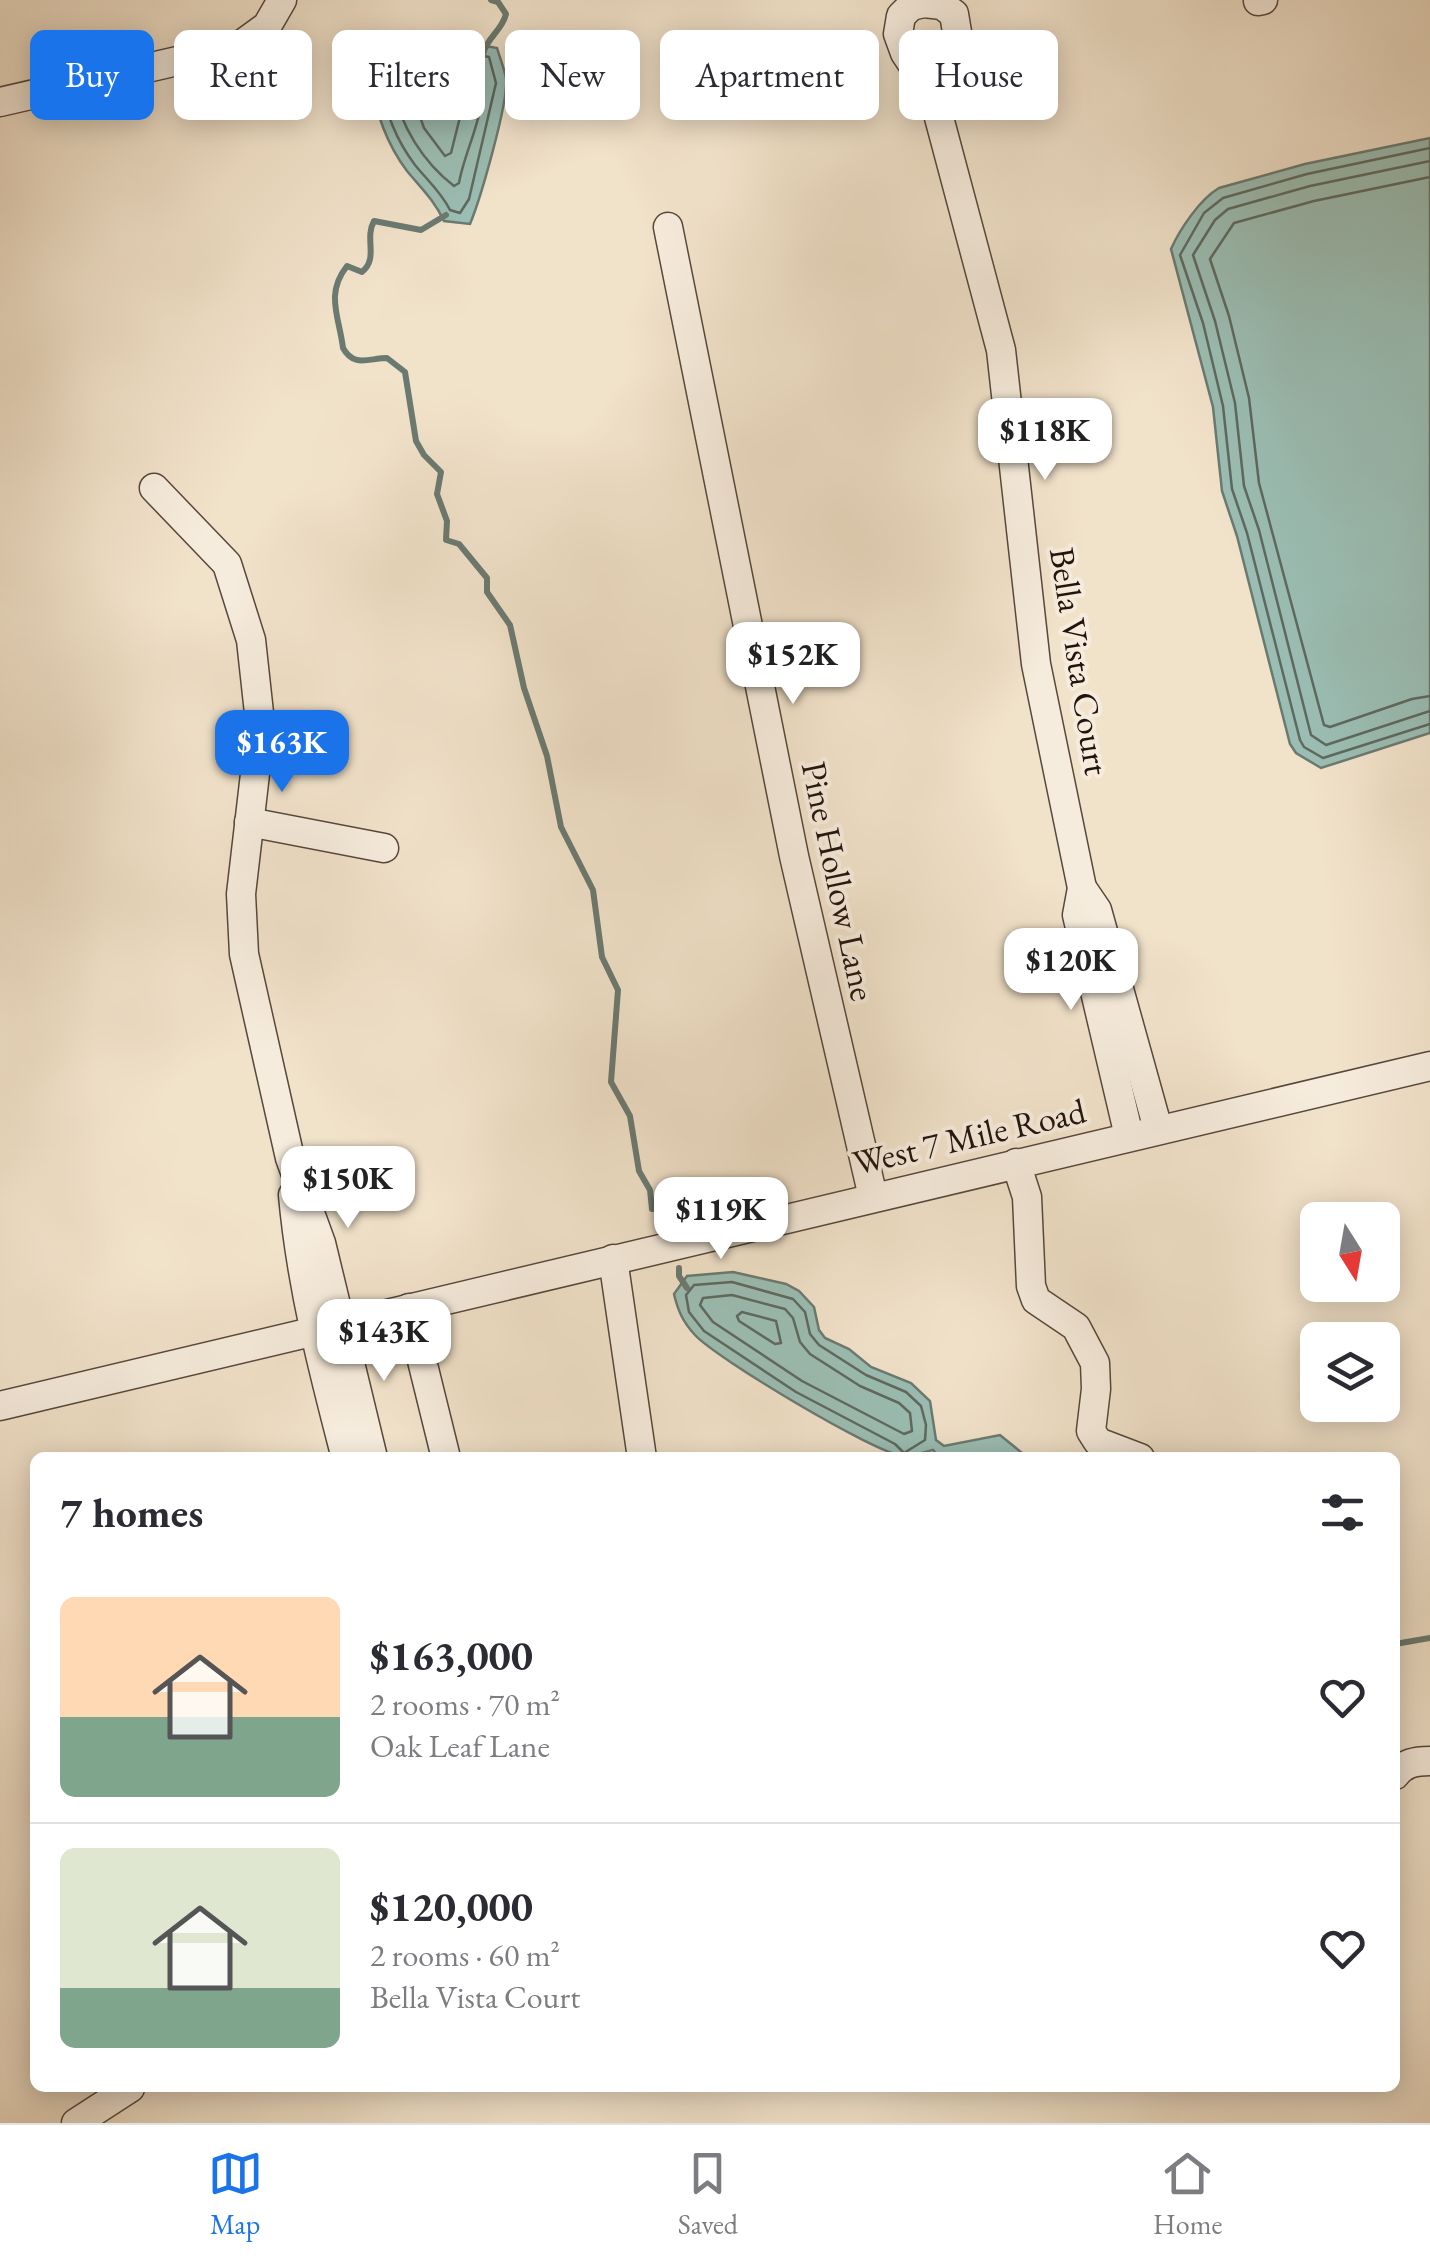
<!DOCTYPE html>
<html lang="en">
<head>
<meta charset="utf-8">
<style>
  :root { --surface:#fff; --page:#f2f2f3; --text:#2b2b33; --muted:#7c7c81; --line:#e1e1e2; --accent:#1a73e8 }
  body { margin:0; font-family:"EB Garamond",serif; background:var(--page); color:var(--text); height:100vh; display:flex; flex-direction:column; font-size:38px; white-space:nowrap }
  * { box-sizing:border-box; margin:0 }
  p { font-size:32px; color:var(--muted) }
  .icon { flex:none; width:55px; height:55px; fill:none; stroke:currentColor; stroke-width:2; stroke-linecap:round; stroke-linejoin:round }
  .map { position:relative; flex:1; overflow:hidden }
  .sheet { position:absolute; left:30px; top:1452px; width:1370px; height:640px; display:flex; flex-direction:column; background:var(--surface); border-radius:15px; box-shadow:0 5px 25px #0003 }
  .sheet>* { flex:none }
  .banner { position:absolute; left:30px; top:30px; width:1370px; height:90px; display:flex; gap:20px }
  .needle { width:65px; rotate:169deg }
  .tools { position:absolute; left:1300px; top:1202px; display:grid; gap:20px }
  .tools a { display:grid; place-items:center; width:100px; height:100px; border-radius:15px; background:var(--surface); box-shadow:0 5px 25px #0003; font-size:50px }
  .price { position:absolute; translate:-50% -85px; padding:0 22px; border-radius:20px; background:#fff; color:#222; font-size:32px; line-height:65px; filter:drop-shadow(0 2px 5px #0008) }
  .price::after { content:''; position:absolute; left:50%; top:60px; width:30px; height:22px; margin-left:-15px; background:inherit; clip-path:polygon(0 0,100% 0,50% 100%) }
  .price.on { background:var(--accent); color:#fff }
  ul { padding:0; list-style:none }
  li { display:flex; align-items:center; gap:30px; height:250px; padding:0 30px }
  li+li { border-top:2px solid var(--line) }
  li span { display:grid; place-items:center; flex:none; width:280px; height:200px; border-radius:15px; color:#555 }
  li>.icon { margin-inline-start:auto }
  span .icon { width:120px; height:120px; fill:#fffc; stroke-width:1 }
  li b { font-size:42px }
  h2 { display:flex; justify-content:space-between; align-items:center; height:120px; padding:0 30px; font-size:42px }
  .pill { padding:0 35px; border-radius:15px; background:var(--surface); box-shadow:0 5px 25px #0003; font-size:35px; line-height:90px }
  .pill.on { background:var(--accent); color:#fff }
  .dock { display:flex; justify-content:space-around; align-items:center; height:140px; border-top:2px solid var(--line); background:var(--surface); font-size:28px; color:var(--muted) }
  .dock a { display:grid; justify-items:center; gap:5px }
  .dock .on { color:var(--accent) }
  .map>svg:first-child { display:block }
  .water { fill:#9bbeb4; stroke:#6b7a71; stroke-width:2.5 }
  .lines { fill:none; stroke-linecap:round; stroke-linejoin:round }
  .shore { stroke:#5e6960; stroke-width:2.5 }
  .stream { stroke:#6b7a71; stroke-width:6 }
  .minor-casing { stroke:#56483c; stroke-width:31 }
  .minor { stroke:#f6ecdd; stroke-width:28 }
  .labels { text-anchor:middle; dominant-baseline:central; stroke-width:8; stroke-linejoin:round; paint-order:stroke }
  .street-label { font-size:35px; fill:#22140c; stroke:#f6ecdd }
</style>
</head>
<body>
<div class="map">
<svg width="1430" height="2123" viewBox="0 0 1430 2123">
  <rect width="100%" height="100%" fill="#f1e2ca"/>
  <filter id="stains"><feTurbulence type="fractalNoise" baseFrequency=".002" numOctaves="4"/><feColorMatrix values="0 0 0 0 .2 0 0 0 0 .09 0 0 0 0 .02 0 0 0 .5 -.17"/></filter>
  <radialGradient id="worn" r=".72"><stop offset=".6" stop-color="#630" stop-opacity="0"/><stop offset="1" stop-color="#630" stop-opacity=".3"/></radialGradient>
  <g class="water">
    <path d="M 465,42 L 497,48 C 500,58 504,68 506,78 C 509,101 480,200 470,224 L 444,221 C 434,200 421,188 407,171 C 386,143 375,111 370,76 L 397,53 Z"/>
    <path d="M 1430,138 L 1430,733 L 1321,768 L 1296,753 L 1290,744 L 1237,536 L 1222,491 L 1213,407 L 1171,249 C 1180,229 1200,199 1219,188 L 1305,164 Z"/>
    <path d="M 733,1272 L 786,1284 L 799,1291 L 814,1307 L 819,1330 L 825,1338 L 849,1349 L 871,1367 L 911,1383 L 930,1401 L 936,1440 L 944,1446 L 1000,1435 L 1027,1457 L 939,1457 L 933,1450 C 924,1452 912,1457 903,1456 C 874,1453 716,1358 695,1335 C 683,1322 678,1311 674,1294 L 687,1276 Z"/>
  </g>
  <g class="lines">
    <g class="shore">
      <path d="M 465,52 L 489,57 L 496,83 L 469,199 L 460,213 L 450,210 C 441,192 428,181 415,165 C 397,141 385,112 381,82 L 402,62 Z"/>
      <path d="M 464,65 L 479,68 C 492,104 465,147 459,183 L 454,186 C 424,163 399,125 394,87 L 408,74 Z"/>
      <polygon points="462,80 468,85 451,153 445,156 424,128 411,92 415,88"/>
      <polyline points="1430,148 1307,174 1223,198 1204,213 1180,255 1203,323 1223,406 1232,489 1247,533 1300,740 1304,747 1323,758 1430,724"/>
      <polyline points="1430,161 1310,186 1228,209 1215,220 1193,255 1215,321 1235,403 1244,486 1259,530 1311,735 1326,745 1430,711"/>
      <polyline points="1430,177 1314,201 1234,223 1210,259 1229,316 1249,398 1259,483 1324,725 1330,727 1412,699 1430,696"/>
      <polygon points="732,1282 793,1299 805,1312 810,1334 819,1345 866,1375 906,1392 921,1406 926,1425 925,1440 904,1453 895,1444 796,1392 704,1331 689,1312 686,1295 694,1285"/>
      <polygon points="732,1295 785,1309 793,1318 800,1342 810,1354 860,1386 899,1403 910,1413 912,1431 904,1434 802,1381 713,1322 700,1305 703,1298"/>
      <polygon points="742,1312 776,1321 781,1343 775,1344 739,1321 737,1316"/>
    </g>
    <g class="stream">
      <path d="M 483,54 C 487,37 502,31 506,14 L 498,2 L 491,0"/>
      <path d="M 446,215 L 421,230 L 374,221 C 364,239 379,258 362,272 L 347,266 C 325,294 339,316 343,348 C 354,368 369,358 387,358 L 405,372 L 416,441 L 424,455 L 441,472 L 437,494 L 447,521 L 446,540 L 459,544 L 487,578 L 487,592 L 510,625 L 524,688 L 547,756 L 561,827 L 593,890 L 602,957 L 618,990 L 611,1082 L 630,1116 L 639,1171 L 650,1190 L 652,1209"/>
      <polyline points="679,1268 679,1276 687,1288"/>
      <polyline points="1395,1644 1430,1638"/>
    </g>
    <g class="minor-casing">
      <g id="minor">
        <polyline points="1258,1 1263,0"/>
        <polyline points="933,95 957,32 954,14 942,5 924,3 911,6 901,16 898,34 905,53 933,95 1001,350 1036,664 1082,888 1077,915 1129,1136"/>
        <polyline points="0,102 238,47 267,26 282,0"/>
        <polyline points="668,227 794,856 873,1197"/>
        <polyline points="154,488 227,564 251,640 259,713 255,774 241,894 244,954 290,1158 321,1243 373,1458"/>
        <polyline points="249,822 384,848"/>
        <polyline points="1082,888 1097,910 1158,1129"/>
        <polyline points="1016,1163 1027,1197 1031,1286 1036,1300 1076,1327 1095,1363 1096,1389 1091,1431 1098,1442 1140,1458"/>
        <path d="M 293,1195 C 301,1285 323,1370 346,1458"/>
        <polyline points="613,1259 642,1458"/>
        <polyline points="409,1308 446,1458"/>
        <polyline points="0,1406 1430,1066"/>
        <path d="M 1395,1775 C 1404,1763 1415,1761 1430,1761"/>
        <polyline points="76,2123 130,2088"/>
      </g>
    </g>
    <use href="#minor" class="minor"/>
  </g>
  <g class="labels">
    <g class="street-label">
      <text transform="translate(1080 661) rotate(81)">Bella Vista Court</text>
      <text transform="translate(839 881) rotate(78)">Pine Hollow Lane</text>
      <text transform="translate(969 1136) rotate(-13)">West 7 Mile Road</text>
    </g>
  </g>
  <rect width="100%" height="100%" filter="url(#stains)"/>
  <rect width="100%" height="100%" fill="url(#worn)"/>
</svg>
<div class="tools">
<a><svg class="needle" viewBox="-14 -14 28 28"><path d="M0-13l5 13h-10z" fill="#e53935"/><path d="M0 13l5-13h-10z" fill="#7c7c81"/></svg></a>
<a><svg class="icon" aria-label="layers" viewBox="0 0 24 24"><path d="M12 4l9 5-9 5-9-5zM3 14l9 5 9-5"/></svg></a>
</div>
<b class="price" style="left:1045px;top:483px">$118K</b>
<b class="price" style="left:793px;top:707px">$152K</b>
<b class="price on" style="left:282px;top:795px">$163K</b>
<b class="price" style="left:1071px;top:1013px">$120K</b>
<b class="price" style="left:348px;top:1231px">$150K</b>
<b class="price" style="left:721px;top:1262px">$119K</b>
<b class="price" style="left:384px;top:1384px">$143K</b>
<div class="banner">
<a class="pill on">Buy</a>
<a class="pill">Rent</a>
<a class="pill">Filters</a>
<a class="pill">New</a>
<a class="pill">Apartment</a>
<a class="pill">House</a>
</div>
<section class="sheet">
<h2>7 homes<svg class="icon" aria-label="filters" viewBox="0 0 24 24"><path d="M4 7h16M4 17h16"/><circle cx="9" cy="7" r="2"/><circle cx="15" cy="17" r="2"/></svg></h2>
<ul>
<li><span style="background:linear-gradient(#ffd9b3 60%,#7fa58c 0)"><svg class="icon" aria-label="home" viewBox="0 0 24 24"><path d="M3 11l9-7 9 7M6 9v11h12V9"/></svg></span><div><b>$163,000</b><p>2 rooms · 70 m²</p><p>Oak Leaf Lane</p></div><svg class="icon" aria-label="heart" viewBox="0 0 24 24"><path d="M12 20l-8-8c-3-5 5-10 8-4 3-6 11-1 8 4z"/></svg></li>
<li><span style="background:linear-gradient(#dfe7d0 70%,#7fa58c 0)"><svg class="icon" aria-label="home" viewBox="0 0 24 24"><path d="M3 11l9-7 9 7M6 9v11h12V9"/></svg></span><div><b>$120,000</b><p>2 rooms · 60 m²</p><p>Bella Vista Court</p></div><svg class="icon" aria-label="heart" viewBox="0 0 24 24"><path d="M12 20l-8-8c-3-5 5-10 8-4 3-6 11-1 8 4z"/></svg></li>
</ul>
</section>
</div>
<nav class="dock">
<a class="on"><svg class="icon" aria-label="map" viewBox="0 0 24 24"><path d="M3 6l6-2 6 2 6-2v14l-6 2-6-2-6 2zM9 4v14M15 6v14"/></svg>Map</a>
<a><svg class="icon" aria-label="saved" viewBox="0 0 24 24"><path d="M7 4h10v16l-5-4-5 4z"/></svg>Saved</a>
<a><svg class="icon" aria-label="home" viewBox="0 0 24 24"><path d="M3 11l9-7 9 7M6 9v11h12V9"/></svg>Home</a>
</nav>
</body>
</html>
